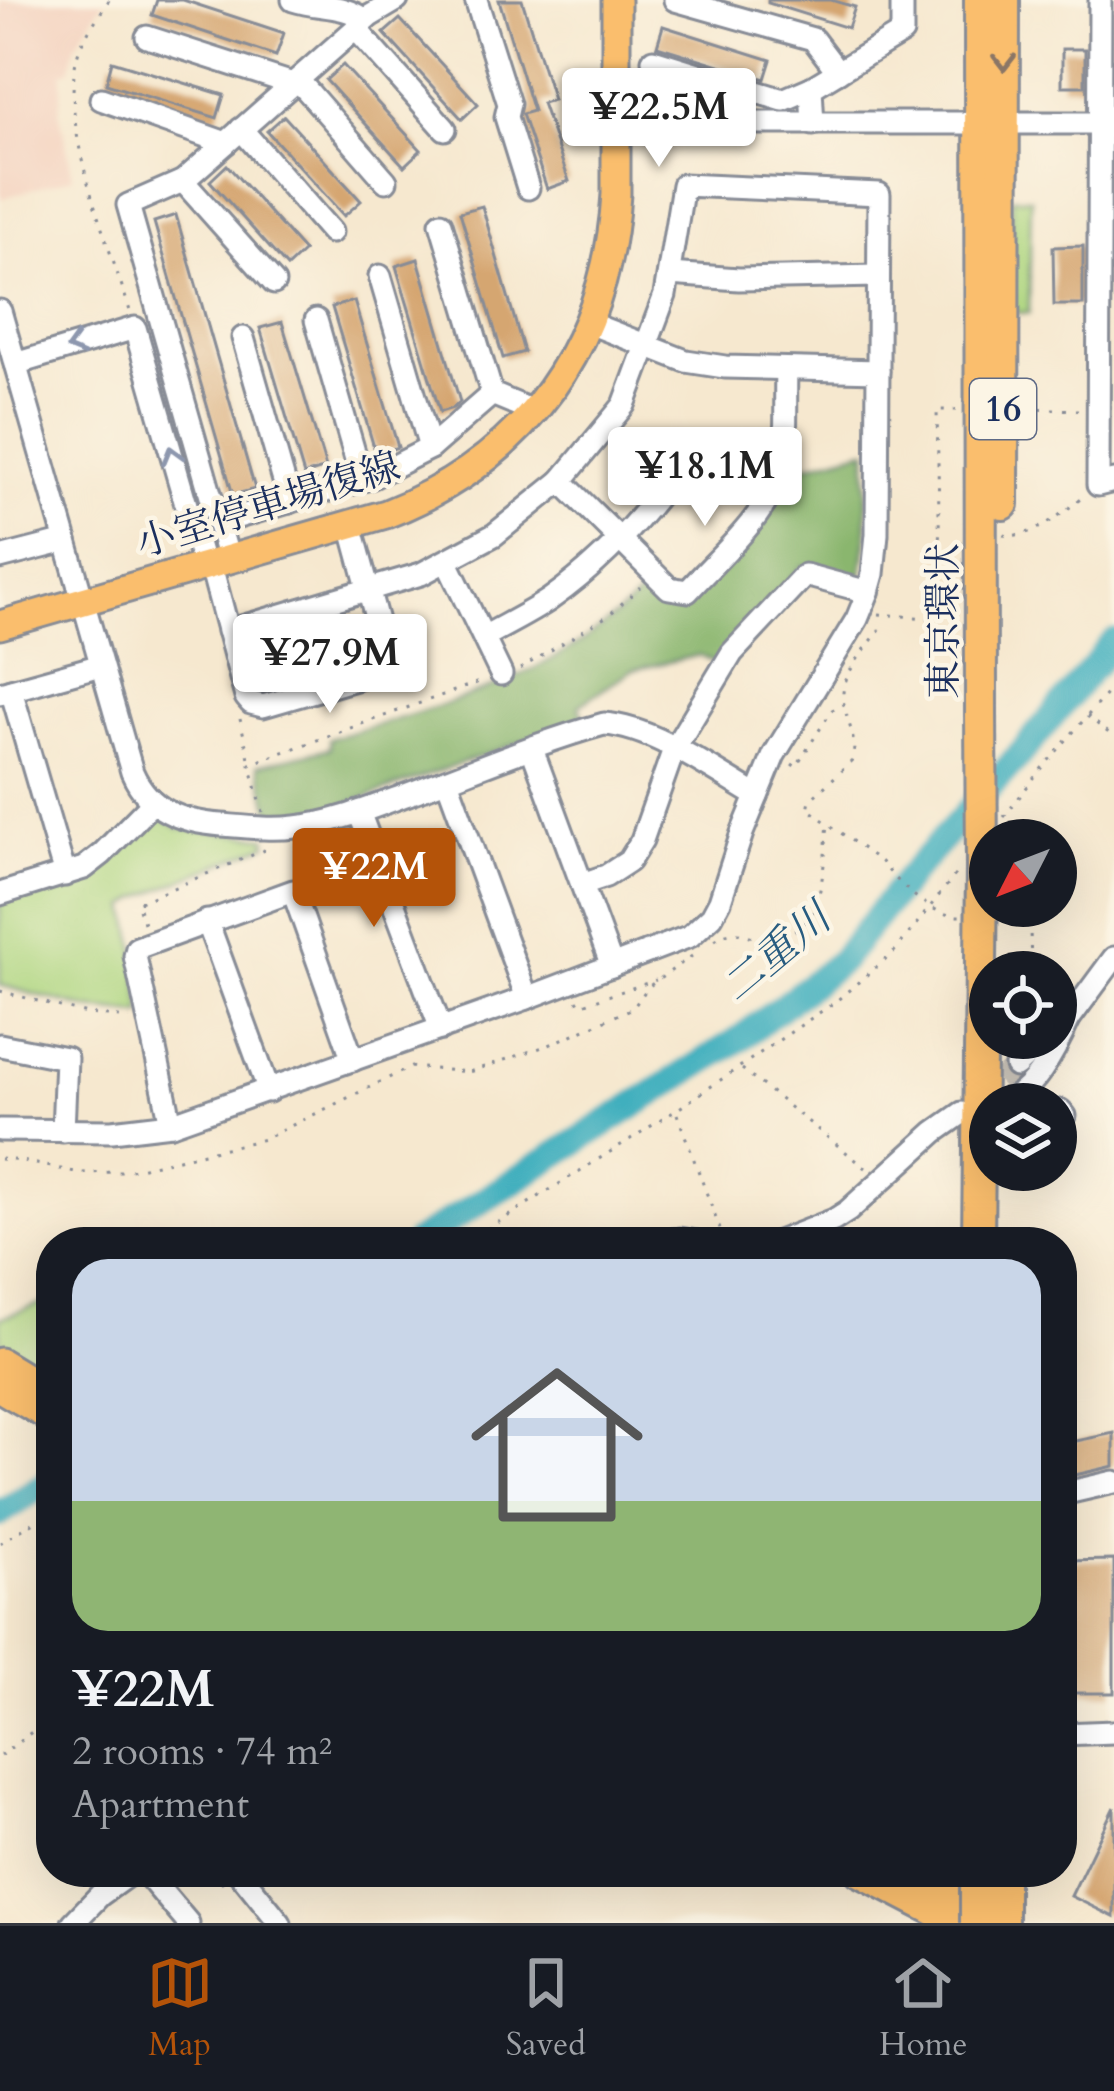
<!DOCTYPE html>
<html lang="en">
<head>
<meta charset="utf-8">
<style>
  :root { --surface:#171b24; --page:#20242c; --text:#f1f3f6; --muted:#9ea1a6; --line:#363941; --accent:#b45309 }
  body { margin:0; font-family:Cardo,"Noto Serif JP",serif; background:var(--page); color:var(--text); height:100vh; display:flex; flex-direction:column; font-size:45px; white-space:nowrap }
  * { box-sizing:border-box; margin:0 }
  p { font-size:39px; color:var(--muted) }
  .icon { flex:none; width:66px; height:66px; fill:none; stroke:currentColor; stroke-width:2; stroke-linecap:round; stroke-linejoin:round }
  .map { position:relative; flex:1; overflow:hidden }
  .drawer { position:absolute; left:36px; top:1227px; width:1041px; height:660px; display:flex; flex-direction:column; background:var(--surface); border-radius:48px; box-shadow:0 12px 48px #0002 }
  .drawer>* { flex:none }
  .needle { width:78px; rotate:228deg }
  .controls { position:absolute; left:969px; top:819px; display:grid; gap:24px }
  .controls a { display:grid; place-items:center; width:108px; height:108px; border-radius:50%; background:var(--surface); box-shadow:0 12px 48px #0002; font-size:60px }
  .price { position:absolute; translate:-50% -102px; padding:0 27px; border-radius:12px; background:#fff; color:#222; font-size:39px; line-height:78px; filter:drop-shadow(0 3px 6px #0008) }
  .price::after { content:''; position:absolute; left:50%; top:72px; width:36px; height:27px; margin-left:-18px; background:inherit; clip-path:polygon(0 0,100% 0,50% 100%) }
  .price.on { background:var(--accent); color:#fff }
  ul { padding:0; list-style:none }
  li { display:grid; align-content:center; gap:24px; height:636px; padding:0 36px }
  li span { display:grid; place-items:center; height:372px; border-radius:36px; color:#555 }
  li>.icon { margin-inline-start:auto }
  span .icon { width:216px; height:216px; fill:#fffc; stroke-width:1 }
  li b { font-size:51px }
  .tab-bar { display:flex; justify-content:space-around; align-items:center; height:168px; border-top:3px solid var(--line); background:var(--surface); font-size:33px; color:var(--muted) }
  .tab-bar a { display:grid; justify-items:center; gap:6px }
  .tab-bar .on { color:var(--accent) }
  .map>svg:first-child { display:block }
  .built { fill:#f4d3c0 }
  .green { fill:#add57f; stroke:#64826e; stroke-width:3 }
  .forest { fill:#8ab66e; stroke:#527266; stroke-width:3 }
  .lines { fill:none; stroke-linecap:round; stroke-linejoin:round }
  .river { stroke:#41afbe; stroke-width:27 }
  .building { fill:#d5a671 }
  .minor-tunnel { stroke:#cac3b8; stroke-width:21; stroke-dasharray:21 10; stroke-linecap:butt }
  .minor-casing { stroke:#888c96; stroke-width:27 }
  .major-casing { stroke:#888c96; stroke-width:33 }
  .highway-casing { stroke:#888c96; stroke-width:36 }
  .path { stroke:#888c96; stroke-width:3; stroke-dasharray:3 9; stroke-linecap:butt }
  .minor { stroke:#fff; stroke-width:21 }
  .major { stroke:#fabe6d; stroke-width:27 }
  .highway { stroke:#fabe6d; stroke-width:30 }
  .highway-bridge-casing { stroke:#888c96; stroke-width:36; stroke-linecap:butt }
  .highway-bridge { stroke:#fabe6d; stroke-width:30 }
  .oneway { stroke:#8a7666 }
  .oneway2 { stroke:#8d97ae }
  .labels { text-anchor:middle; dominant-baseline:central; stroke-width:9; stroke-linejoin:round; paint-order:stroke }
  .shield { fill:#fcf5e5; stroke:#5e6a86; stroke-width:3 }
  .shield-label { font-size:36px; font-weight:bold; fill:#1b2f5e }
  .street-label { font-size:39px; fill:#1b2f5e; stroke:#fcf5e5 }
  .water-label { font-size:42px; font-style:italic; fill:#285c80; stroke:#fcf5e5 }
</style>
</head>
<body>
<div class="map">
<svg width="1114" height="1923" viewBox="0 0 1114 1923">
  <rect width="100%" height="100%" fill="#fcf5e5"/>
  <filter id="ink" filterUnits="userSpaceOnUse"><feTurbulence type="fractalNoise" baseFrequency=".00833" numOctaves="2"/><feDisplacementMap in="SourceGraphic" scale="24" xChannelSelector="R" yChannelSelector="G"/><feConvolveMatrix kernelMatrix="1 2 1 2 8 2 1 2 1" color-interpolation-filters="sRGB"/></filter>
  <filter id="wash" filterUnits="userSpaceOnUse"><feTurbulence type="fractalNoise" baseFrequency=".004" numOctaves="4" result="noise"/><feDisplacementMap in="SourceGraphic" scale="48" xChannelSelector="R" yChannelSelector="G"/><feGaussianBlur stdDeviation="2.7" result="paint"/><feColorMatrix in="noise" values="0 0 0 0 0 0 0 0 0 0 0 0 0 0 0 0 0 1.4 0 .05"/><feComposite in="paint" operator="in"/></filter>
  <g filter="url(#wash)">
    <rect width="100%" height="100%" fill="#f6e8cf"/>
    <polygon class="built" points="0,0 104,0 75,46 70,70 62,72 60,114 73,177 0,199"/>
    <g class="green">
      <polygon points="1012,198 1031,198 1029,313 1010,312"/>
      <polygon points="157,816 178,828 266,837 267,844 137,899 127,907 135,944 142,1014 89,1009 0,985 0,900 68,880 146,819"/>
      <polygon points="51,1300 51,1373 0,1344 0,1318"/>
    </g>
    <path class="forest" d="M 867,449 L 867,535 L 862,573 L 852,578 L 802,566 L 717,664 L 700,655 L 632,670 L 579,705 L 585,719 L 356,801 L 313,814 L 272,818 L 258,765 L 330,748 L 329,739 C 409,716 493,694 565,652 C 597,633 625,609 653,583 L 669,599 L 691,598 L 788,470 Z"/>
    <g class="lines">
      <g class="river">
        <polyline points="417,1242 741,1038 841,961 910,875 1024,750 1114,642"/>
        <polyline points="0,1513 51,1480"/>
      </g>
    </g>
    <g id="blocks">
      <g class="building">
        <polygon points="157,0 183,0 284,33 276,56 152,15"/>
        <polygon points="499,0 522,0 553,100 542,103 569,181 547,189 522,114 533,111"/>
        <polygon points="768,0 831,0 855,7 848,28 768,3"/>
        <polygon points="400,19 478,104 462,119 384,33"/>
        <polygon points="663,26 771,60 765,79 657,46"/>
        <rect x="1062" y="49" width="23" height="37"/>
        <polygon points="112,61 224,95 217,118 106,84"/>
        <polygon points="343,65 421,150 404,166 326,80"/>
        <polygon points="284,116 361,201 344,216 267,131"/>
        <polygon points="227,165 304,251 287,267 210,181"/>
        <polygon points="482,206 524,352 503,358 460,212"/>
        <polygon points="176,215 255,489 233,495 154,222"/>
        <polygon points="1083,246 1083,305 1054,305 1053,247"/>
        <polygon points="418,259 460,402 453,408 440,412 396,266"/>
        <polygon points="354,301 398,447 376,454 332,307"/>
        <polygon points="282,322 326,468 304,475 260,328"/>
        <polygon points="1114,1433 1114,1466 1062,1478 1062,1444"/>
        <polygon points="1114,1560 1114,1693 1062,1693 1062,1561"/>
        <polygon points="1114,1807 1114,1917 1071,1896"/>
      </g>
    </g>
  </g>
  <g filter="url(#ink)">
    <use href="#blocks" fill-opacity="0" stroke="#888c96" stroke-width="3"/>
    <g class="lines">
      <polyline class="minor-tunnel" points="976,1102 1016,1066"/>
      <g class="minor-casing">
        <g id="minor">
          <path d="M 293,0 C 320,9 341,3 365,20"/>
          <polyline points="476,0 509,104 506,117 528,188"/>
          <polyline points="675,0 813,39 838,72"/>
          <polyline points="1100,0 1098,485 1114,481"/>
          <polyline points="356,29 445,129"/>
          <polyline points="147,37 293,84"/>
          <polyline points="653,60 783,100 811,88"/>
          <polyline points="298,80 386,181"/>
          <polyline points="101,99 226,143"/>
          <polyline points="618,123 1109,123"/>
          <polyline points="813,124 811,88 902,33 902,0"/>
          <polyline points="241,129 331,232"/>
          <polyline points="183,181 274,283"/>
          <polyline points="441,223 492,394"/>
          <polyline points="669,274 739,279 878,276"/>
          <polyline points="380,276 430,448"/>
          <path d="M 0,311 L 132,772 C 149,811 182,822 222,825 C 246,827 271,830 296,827 C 333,823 368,809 403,796 C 469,772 536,743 604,724 C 653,727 714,771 757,796"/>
          <polyline points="316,320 362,480"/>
          <polyline points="589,323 686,361 725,367 878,371"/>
          <polyline points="243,338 290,502"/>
          <polyline points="15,364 135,328 204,567"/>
          <path d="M 561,481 L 669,588 L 688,591 C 723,552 776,510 784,455 C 787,428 785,398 786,370"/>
          <polyline points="218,523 373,477 430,448 492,394 535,412"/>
          <polyline points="0,558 66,541"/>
          <polyline points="229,560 128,205 183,181 370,16 397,0"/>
          <polyline points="447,562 501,674"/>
          <polyline points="211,566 246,697 251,703 263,706 390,669 351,525"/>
          <polyline points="228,631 421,574 494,535 561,481 624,405 665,295 683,185 879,194 877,534 873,574 868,592"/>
          <path d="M 484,637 C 505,625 528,614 549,600 C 603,562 647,514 684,460 L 784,457"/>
          <polyline points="11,690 65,875"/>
          <polyline points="0,693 101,665"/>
          <polyline points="532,749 612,966"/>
          <polyline points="447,780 527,998"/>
          <polyline points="359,812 441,1029"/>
          <polyline points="0,894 84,868 102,854 153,802"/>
          <polyline points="207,921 269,1091"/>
          <polyline points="1058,1027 1069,1019 1114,958"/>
          <polyline points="0,1045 66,1058 63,1131"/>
          <polyline points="1016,1066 1045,1038"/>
          <path d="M 999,1102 C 1031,1100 1057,1046 1069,1019"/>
          <polyline points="1056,1112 1061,1111 1065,1116"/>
          <polyline points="171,1124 135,956 137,948 293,891 353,1060"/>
          <polyline points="0,1130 112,1131 171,1124 527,998 690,936 712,916 720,901 742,833 774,755 857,619 868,592 805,575 732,653 674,749 642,840 629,861 606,876 582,884"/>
          <polyline points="659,1242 679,1239 697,1242"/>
          <polyline points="778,1242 834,1220 848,1211 935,1132 962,1113"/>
          <polyline points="1062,1494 1114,1482"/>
          <polyline points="1062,1734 1114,1732"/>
          <polyline points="145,1872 188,1923"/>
          <polyline points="239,1872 280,1923"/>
          <polyline points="73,1923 100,1895 132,1872"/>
        </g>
      </g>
      <g class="major-casing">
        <g id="major">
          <path d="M 0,625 L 386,514 C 527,459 607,345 616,194 L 616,0"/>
          <polyline points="0,1362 51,1393"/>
          <polyline points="0,1388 51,1418"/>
          <polyline points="859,1872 957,1923"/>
          <polyline points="907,1872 994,1917"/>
        </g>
      </g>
      <g class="highway-casing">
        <g id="highway">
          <polyline points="980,0 981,711"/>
          <polyline points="1003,504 1004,0"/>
          <polyline points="978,1242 982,868"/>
        </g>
      </g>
      <g class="path">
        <path d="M 109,0 C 98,18 82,37 77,57 C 59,128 108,241 130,311"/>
        <polyline points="1028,408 1078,410"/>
        <path d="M 1003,535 C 1034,539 1059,515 1083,497"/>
        <polyline points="879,614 941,619 937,410 956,410"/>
        <path d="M 880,629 C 868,647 842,673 843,696 C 844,719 859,737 852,761 L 810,800 L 808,809 L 881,862 C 898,883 932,917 960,916"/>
        <polyline points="520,669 609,615 640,587"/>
        <polyline points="1087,716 1114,737"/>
        <polyline points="240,719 250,762"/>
        <polyline points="792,764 796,767 832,710 844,704"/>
        <polyline points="263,812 250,764 482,681"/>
        <polyline points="1004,817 1037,774 1114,685"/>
        <polyline points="1017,917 1030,928 1031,972"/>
        <polyline points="144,923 137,903 269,848"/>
        <path d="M 715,940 C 732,928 740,933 759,939 C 779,944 806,928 814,909 C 824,886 825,849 828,824"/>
        <polyline points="0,991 87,1014 129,1018"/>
        <polyline points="577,1000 580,1005 656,980"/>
        <polyline points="742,1069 866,1168"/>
        <polyline points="677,1114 721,1232 721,1242"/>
        <polyline points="0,1159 22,1161 80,1173 122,1172 264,1139 411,1067 469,1072 549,1045 633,1008 648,987 692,956"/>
        <polyline points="467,1242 675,1111 835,1002 896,950 959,870"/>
        <polyline points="0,1543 36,1521"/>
        <polyline points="0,1756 41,1725 51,1721"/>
        <polyline points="214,1872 223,1883"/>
      </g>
      <use href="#minor" class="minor"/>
      <use href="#major" class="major"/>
      <use href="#highway" class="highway"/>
      <g class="highway-bridge-casing">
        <g id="highway-bridge">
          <polyline points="981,711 982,868"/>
          <polyline points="976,1923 976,1872"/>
          <polyline points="1002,1923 1002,1872"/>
        </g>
      </g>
      <use href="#highway-bridge" class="highway-bridge"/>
    </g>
    <defs><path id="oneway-chevron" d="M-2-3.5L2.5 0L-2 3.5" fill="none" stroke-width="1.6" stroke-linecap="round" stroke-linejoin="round" transform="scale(3)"/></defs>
    <use class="oneway" href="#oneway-chevron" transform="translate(1004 62) rotate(90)"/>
    <g class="oneway2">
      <use href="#oneway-chevron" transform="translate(75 346) rotate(164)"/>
      <use href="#oneway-chevron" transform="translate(172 455) rotate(-106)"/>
    </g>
  </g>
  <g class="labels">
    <rect class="shield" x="970" y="379" width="66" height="60" rx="9"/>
    <g class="shield-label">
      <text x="1003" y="409">16</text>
    </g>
    <g class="street-label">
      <text transform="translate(268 505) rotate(-17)">小室停車場復線</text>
      <text transform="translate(943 621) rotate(-90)">東京環状</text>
    </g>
    <g class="water-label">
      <text transform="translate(776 953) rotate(-40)">二重川</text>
    </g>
  </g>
</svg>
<div class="controls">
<a><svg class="needle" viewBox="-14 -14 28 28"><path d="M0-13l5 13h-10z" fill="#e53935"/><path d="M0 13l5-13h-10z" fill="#9ea1a6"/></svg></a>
<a><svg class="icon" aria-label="locate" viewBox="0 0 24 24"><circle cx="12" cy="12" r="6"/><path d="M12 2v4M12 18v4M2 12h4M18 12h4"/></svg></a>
<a><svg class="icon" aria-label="layers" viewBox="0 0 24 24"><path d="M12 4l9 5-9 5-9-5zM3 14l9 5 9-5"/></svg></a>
</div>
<b class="price" style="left:659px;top:170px">¥22.5M</b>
<b class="price" style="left:705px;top:529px">¥18.1M</b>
<b class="price" style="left:330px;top:716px">¥27.9M</b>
<b class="price on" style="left:374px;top:930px">¥22M</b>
<section class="drawer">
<ul>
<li><span style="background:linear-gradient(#c9d6e8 65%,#8fb573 0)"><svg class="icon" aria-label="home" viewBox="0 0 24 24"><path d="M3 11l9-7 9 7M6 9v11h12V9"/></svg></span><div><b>¥22M</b><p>2 rooms · 74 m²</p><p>Apartment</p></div></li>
</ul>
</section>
</div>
<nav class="tab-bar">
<a class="on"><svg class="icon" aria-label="map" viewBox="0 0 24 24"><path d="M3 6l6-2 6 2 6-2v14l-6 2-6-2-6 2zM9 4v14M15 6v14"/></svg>Map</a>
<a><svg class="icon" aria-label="saved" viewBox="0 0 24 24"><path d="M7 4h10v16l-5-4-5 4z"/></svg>Saved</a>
<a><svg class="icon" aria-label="home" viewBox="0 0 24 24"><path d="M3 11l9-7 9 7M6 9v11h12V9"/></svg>Home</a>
</nav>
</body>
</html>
